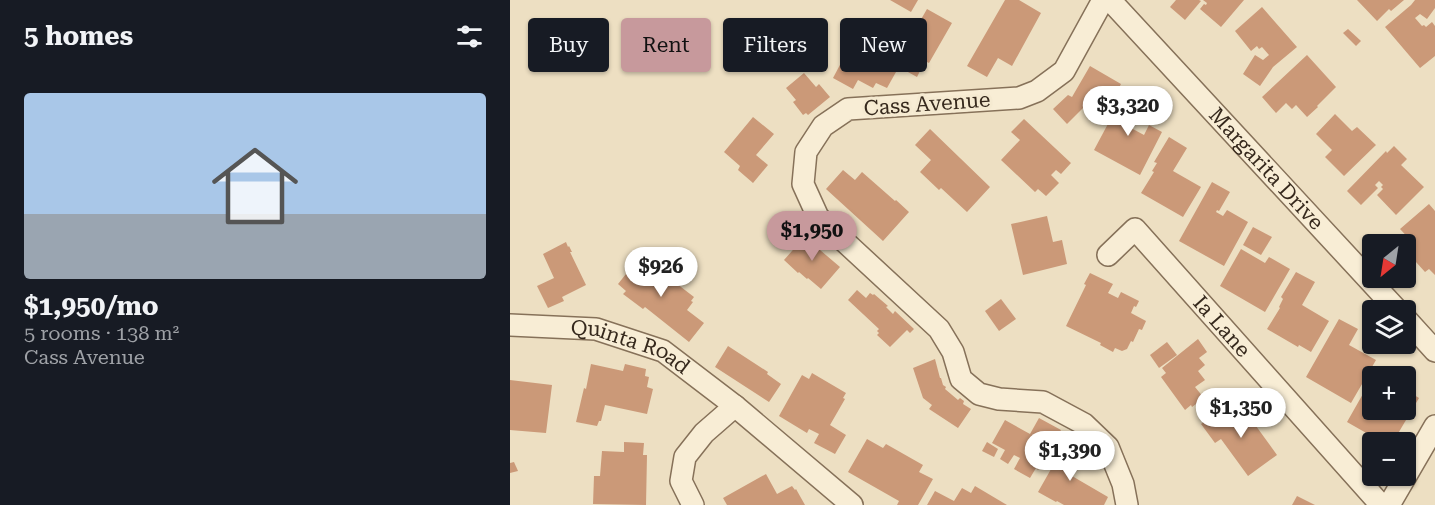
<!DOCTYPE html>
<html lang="en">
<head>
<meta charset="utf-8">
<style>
  :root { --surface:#171b24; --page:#242831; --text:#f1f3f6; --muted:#9ea1a6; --accent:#c7999c }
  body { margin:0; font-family:"Roboto Serif",serif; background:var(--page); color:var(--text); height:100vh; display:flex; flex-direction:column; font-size:22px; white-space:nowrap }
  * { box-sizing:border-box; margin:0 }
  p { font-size:20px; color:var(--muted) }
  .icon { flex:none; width:33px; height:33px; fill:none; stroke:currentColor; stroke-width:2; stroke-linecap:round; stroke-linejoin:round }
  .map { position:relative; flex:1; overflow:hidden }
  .drawer { display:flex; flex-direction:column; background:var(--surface); width:510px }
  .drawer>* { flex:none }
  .banner { position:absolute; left:18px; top:18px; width:570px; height:54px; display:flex; gap:12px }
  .needle { width:39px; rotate:210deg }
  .fabs { position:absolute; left:852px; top:234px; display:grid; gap:12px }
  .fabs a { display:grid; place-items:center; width:54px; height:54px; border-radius:6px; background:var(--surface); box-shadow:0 2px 4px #0004; font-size:30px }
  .price { position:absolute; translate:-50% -51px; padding:0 14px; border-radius:21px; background:#fff; color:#222; font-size:20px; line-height:39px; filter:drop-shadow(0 2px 3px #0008) }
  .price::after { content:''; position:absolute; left:50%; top:36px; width:18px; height:14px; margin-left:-9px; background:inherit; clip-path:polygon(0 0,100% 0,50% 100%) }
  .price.on { background:var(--accent); color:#111 }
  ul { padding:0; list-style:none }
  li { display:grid; align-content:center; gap:12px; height:318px; padding:0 24px }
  li span { display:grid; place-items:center; height:186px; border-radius:6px; color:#555 }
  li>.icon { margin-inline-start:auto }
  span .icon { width:108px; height:108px; fill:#fffc; stroke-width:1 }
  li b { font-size:26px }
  h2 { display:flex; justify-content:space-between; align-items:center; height:72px; padding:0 24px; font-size:26px }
  .pill { padding:0 21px; border-radius:6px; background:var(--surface); box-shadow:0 2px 4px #0004; font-size:21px; line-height:54px }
  .pill.on { background:var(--accent); color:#111 }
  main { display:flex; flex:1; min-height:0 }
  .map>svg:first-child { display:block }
  .building { fill:#cb9978 }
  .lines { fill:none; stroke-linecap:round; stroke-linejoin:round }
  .minor-casing { stroke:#867159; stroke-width:24 }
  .minor { stroke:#f8edd5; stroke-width:21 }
  .labels { text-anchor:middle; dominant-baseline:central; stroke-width:6; stroke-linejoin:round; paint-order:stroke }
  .street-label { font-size:21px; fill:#36291d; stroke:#f5ead1 }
</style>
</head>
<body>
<main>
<section class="drawer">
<h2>5 homes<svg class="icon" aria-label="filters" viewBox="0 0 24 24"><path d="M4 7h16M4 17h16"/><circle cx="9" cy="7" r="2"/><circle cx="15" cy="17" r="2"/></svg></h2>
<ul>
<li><span style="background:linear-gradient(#a9c7e8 65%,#9aa5b1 0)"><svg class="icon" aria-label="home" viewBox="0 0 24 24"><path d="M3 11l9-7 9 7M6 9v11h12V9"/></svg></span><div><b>$1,950/mo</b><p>5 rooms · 138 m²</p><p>Cass Avenue</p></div></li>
</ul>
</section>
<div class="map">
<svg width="925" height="505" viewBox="0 0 925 505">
  <rect width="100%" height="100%" fill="#eddfc2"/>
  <g class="building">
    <polygon points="380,0 408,0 401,12"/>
    <polygon points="495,0 509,0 531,13 502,66 488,58 477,77 457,66"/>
    <polygon points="666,0 689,0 691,1 675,20 660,7"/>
    <polygon points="693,0 734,0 711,27 690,9 694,4 696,5 697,3"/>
    <polygon points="847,0 894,0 881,11 879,9 867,21"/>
    <polygon points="905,0 925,0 925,8 917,19 910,14 905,18 912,26 914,25 916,27 922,22 925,26 925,56 910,68 875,27 901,5"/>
    <polygon points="752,7 787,47 763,67 750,86 733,74 745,55 753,60 759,55 752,47 749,49 747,46 741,51 725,31"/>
    <polygon points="417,9 442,23 419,63 415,61 407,77 387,66 396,50 394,49"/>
    <polygon points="838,29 851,41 846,46 833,33"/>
    <polygon points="340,46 386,72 377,88 366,83 363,88 348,80 343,89 323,78"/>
    <polygon points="797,55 826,87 807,106 808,107 797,117 786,105 782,109 776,103 766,113 752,97"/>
    <polygon points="580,66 611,84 599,106 580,96 573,108 557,124 543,109 558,95 562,97"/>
    <polygon points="294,73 306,87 309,84 320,97 298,115 296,113 293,115 283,102 286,100 276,88"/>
    <polygon points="615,92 635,103 621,128 634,135 639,125 652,132 630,175 584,150"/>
    <polygon points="825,114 842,131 847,127 866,145 834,176 815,157 822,150 806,134"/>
    <polygon points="243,117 264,134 246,155 258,165 243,183 228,170 230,166 214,152"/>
    <polygon points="514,119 561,163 551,174 546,170 541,175 549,183 536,196 528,189 525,192 491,160 510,140 501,132"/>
    <polygon points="420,129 480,187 457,212 431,188 429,190 410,172 421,160 405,145"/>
    <polygon points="659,137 677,148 663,171 691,187 673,217 631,193 644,172 642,171 647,163 644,162"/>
    <polygon points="884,146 897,159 891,165 914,187 886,215 867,195 873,189 871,187 873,185 869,181 865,185 868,188 851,205 837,191 876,151 877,153"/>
    <polygon points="333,170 345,180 352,172 385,201 386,200 399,212 373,241 316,189"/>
    <polygon points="702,182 720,192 709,211 707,210 706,212 713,216 717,210 738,222 714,266 669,241"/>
    <polygon points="919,204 925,211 925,275 919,269 915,272 897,252 905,245 890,229"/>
    <polygon points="537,216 543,242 552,240 557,264 513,275 501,224"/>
    <polygon points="743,227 762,237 751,255 733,245"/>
    <polygon points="298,233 313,246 310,250 330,267 311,289 298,278 297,279 289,272 288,273 274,260"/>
    <polygon points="56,242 58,247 59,246 62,252 60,252 76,285 52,297 54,301 38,308 27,286 44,278 33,254"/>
    <polygon points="731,249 755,263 759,257 780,269 755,312 710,286"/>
    <polygon points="128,259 136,265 137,264 145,270 148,266 160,275 158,277 184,297 181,301 183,302 177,310 194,323 179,342 135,307 133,309 113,294 116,291 108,284"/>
    <polygon points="786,272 805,282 792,305 819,321 801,352 789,345 788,347 757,329 770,308 769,307 773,299 771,297"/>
    <polygon points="580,273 603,284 598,293 608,298 611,292 629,301 626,307 624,306 621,313 636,321 632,330 629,329 623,342 621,341 617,349 612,351 605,348 603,352 590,345 591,343 556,326 576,285 574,284"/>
    <polygon points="347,290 356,298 360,293 363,295 364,294 378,306 376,307 383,314 385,311 404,329 400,333 397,330 380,347 367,335 369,333 367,331 369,329 338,300"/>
    <polygon points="491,299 506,319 489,331 475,311"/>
    <polygon points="829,319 848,329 839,345 866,360 841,403 796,377"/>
    <polygon points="688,339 697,352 689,358 695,365 688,371 695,380 685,387 694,398 682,407 681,405 675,410 651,377 656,373 652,368"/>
    <polygon points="657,342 667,355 649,368 640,355"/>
    <polygon points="218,346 258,372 257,374 271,384 259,402 205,367"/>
    <polygon points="425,359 430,378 431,378 433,385 436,387 435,389 448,400 450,398 454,401 453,404 461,409 448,428 419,409 422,405 413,398 403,368"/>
    <polygon points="81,364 113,371 115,364 136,369 135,376 139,377 137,387 143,389 137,414 95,405 91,421 89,421 87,426 66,422 74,388 76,389"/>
    <polygon points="867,369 880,376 863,376"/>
    <polygon points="302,373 336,393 333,398 335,399 320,425 336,435 325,454 304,443 309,434 299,429 297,433 269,416 292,375 299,379"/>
    <polygon points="862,378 862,410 896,410 896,390 909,398 883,442 879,442 875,440 874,442 872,442 837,422"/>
    <polygon points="0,380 42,385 36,433 0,430"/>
    <polygon points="714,408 726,425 729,423 728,422 745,409 754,421 746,426 767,455 738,476 711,439 705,443 691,424"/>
    <polygon points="529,418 551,430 528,470 526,468 520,478 504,469 510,458 504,455 498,464 490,459 495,450 482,443 495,420 520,434"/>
    <polygon points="357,439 373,448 376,444 413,465 409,472 423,479 408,505 387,505 389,501 338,472"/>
    <polygon points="114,442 134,443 133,455 137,455 136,505 83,504 84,476 90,476 92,451 114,452"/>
    <polygon points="477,442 488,449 484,457 472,451"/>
    <polygon points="561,443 576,451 562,476 598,497 594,505 554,505 547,501 546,502 528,492 553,448 556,450"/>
    <polygon points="4,462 8,471 0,473 0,463"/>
    <polygon points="256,474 267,494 282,486 285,490 286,489 295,505 217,505 213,498"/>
    <polygon points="465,486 497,505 417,505 425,491 444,501 452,488 461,493"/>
    <polygon points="787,496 805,505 782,505"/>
  </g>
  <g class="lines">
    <g class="minor-casing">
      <g id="minor">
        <polyline points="593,0 554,71 527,91 509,98 338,109 313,126 296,152 293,184 308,217 429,329 443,352 451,379 469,394 489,399 533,402 574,424 598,447 613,484 617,505"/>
        <path id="s1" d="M 600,0 L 887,310"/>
        <path id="s2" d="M 598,255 L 625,229 L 871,505"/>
        <polyline points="896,319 925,351"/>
        <path id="s3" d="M 0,325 L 86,329 L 153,351 L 225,406 L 342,505"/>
        <polyline points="183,505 171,481 175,457 194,433 225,406"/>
        <polyline points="879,505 925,426"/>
      </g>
    </g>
    <use href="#minor" class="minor"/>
  </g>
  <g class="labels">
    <g class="street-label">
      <text transform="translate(417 104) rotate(-4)">Cass Avenue</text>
      <text stroke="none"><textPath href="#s1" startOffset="230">Margarita Drive</textPath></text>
      <text stroke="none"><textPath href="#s2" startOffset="168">Ia Lane</textPath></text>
      <text stroke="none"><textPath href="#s3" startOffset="124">Quinta Road</textPath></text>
    </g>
  </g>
</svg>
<div class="fabs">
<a><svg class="needle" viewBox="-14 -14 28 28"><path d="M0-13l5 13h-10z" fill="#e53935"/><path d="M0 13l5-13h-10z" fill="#9ea1a6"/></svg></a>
<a><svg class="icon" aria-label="layers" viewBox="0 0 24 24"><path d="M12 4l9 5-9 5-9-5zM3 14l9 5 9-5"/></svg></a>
<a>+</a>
<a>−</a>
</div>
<b class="price" style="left:618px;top:137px">$3,320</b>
<b class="price on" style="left:302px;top:262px">$1,950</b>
<b class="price" style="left:151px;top:298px">$926</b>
<b class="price" style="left:731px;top:439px">$1,350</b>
<b class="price" style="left:560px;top:482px">$1,390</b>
<div class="banner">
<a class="pill">Buy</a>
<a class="pill on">Rent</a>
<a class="pill">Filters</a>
<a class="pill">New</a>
</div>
</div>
</main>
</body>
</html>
